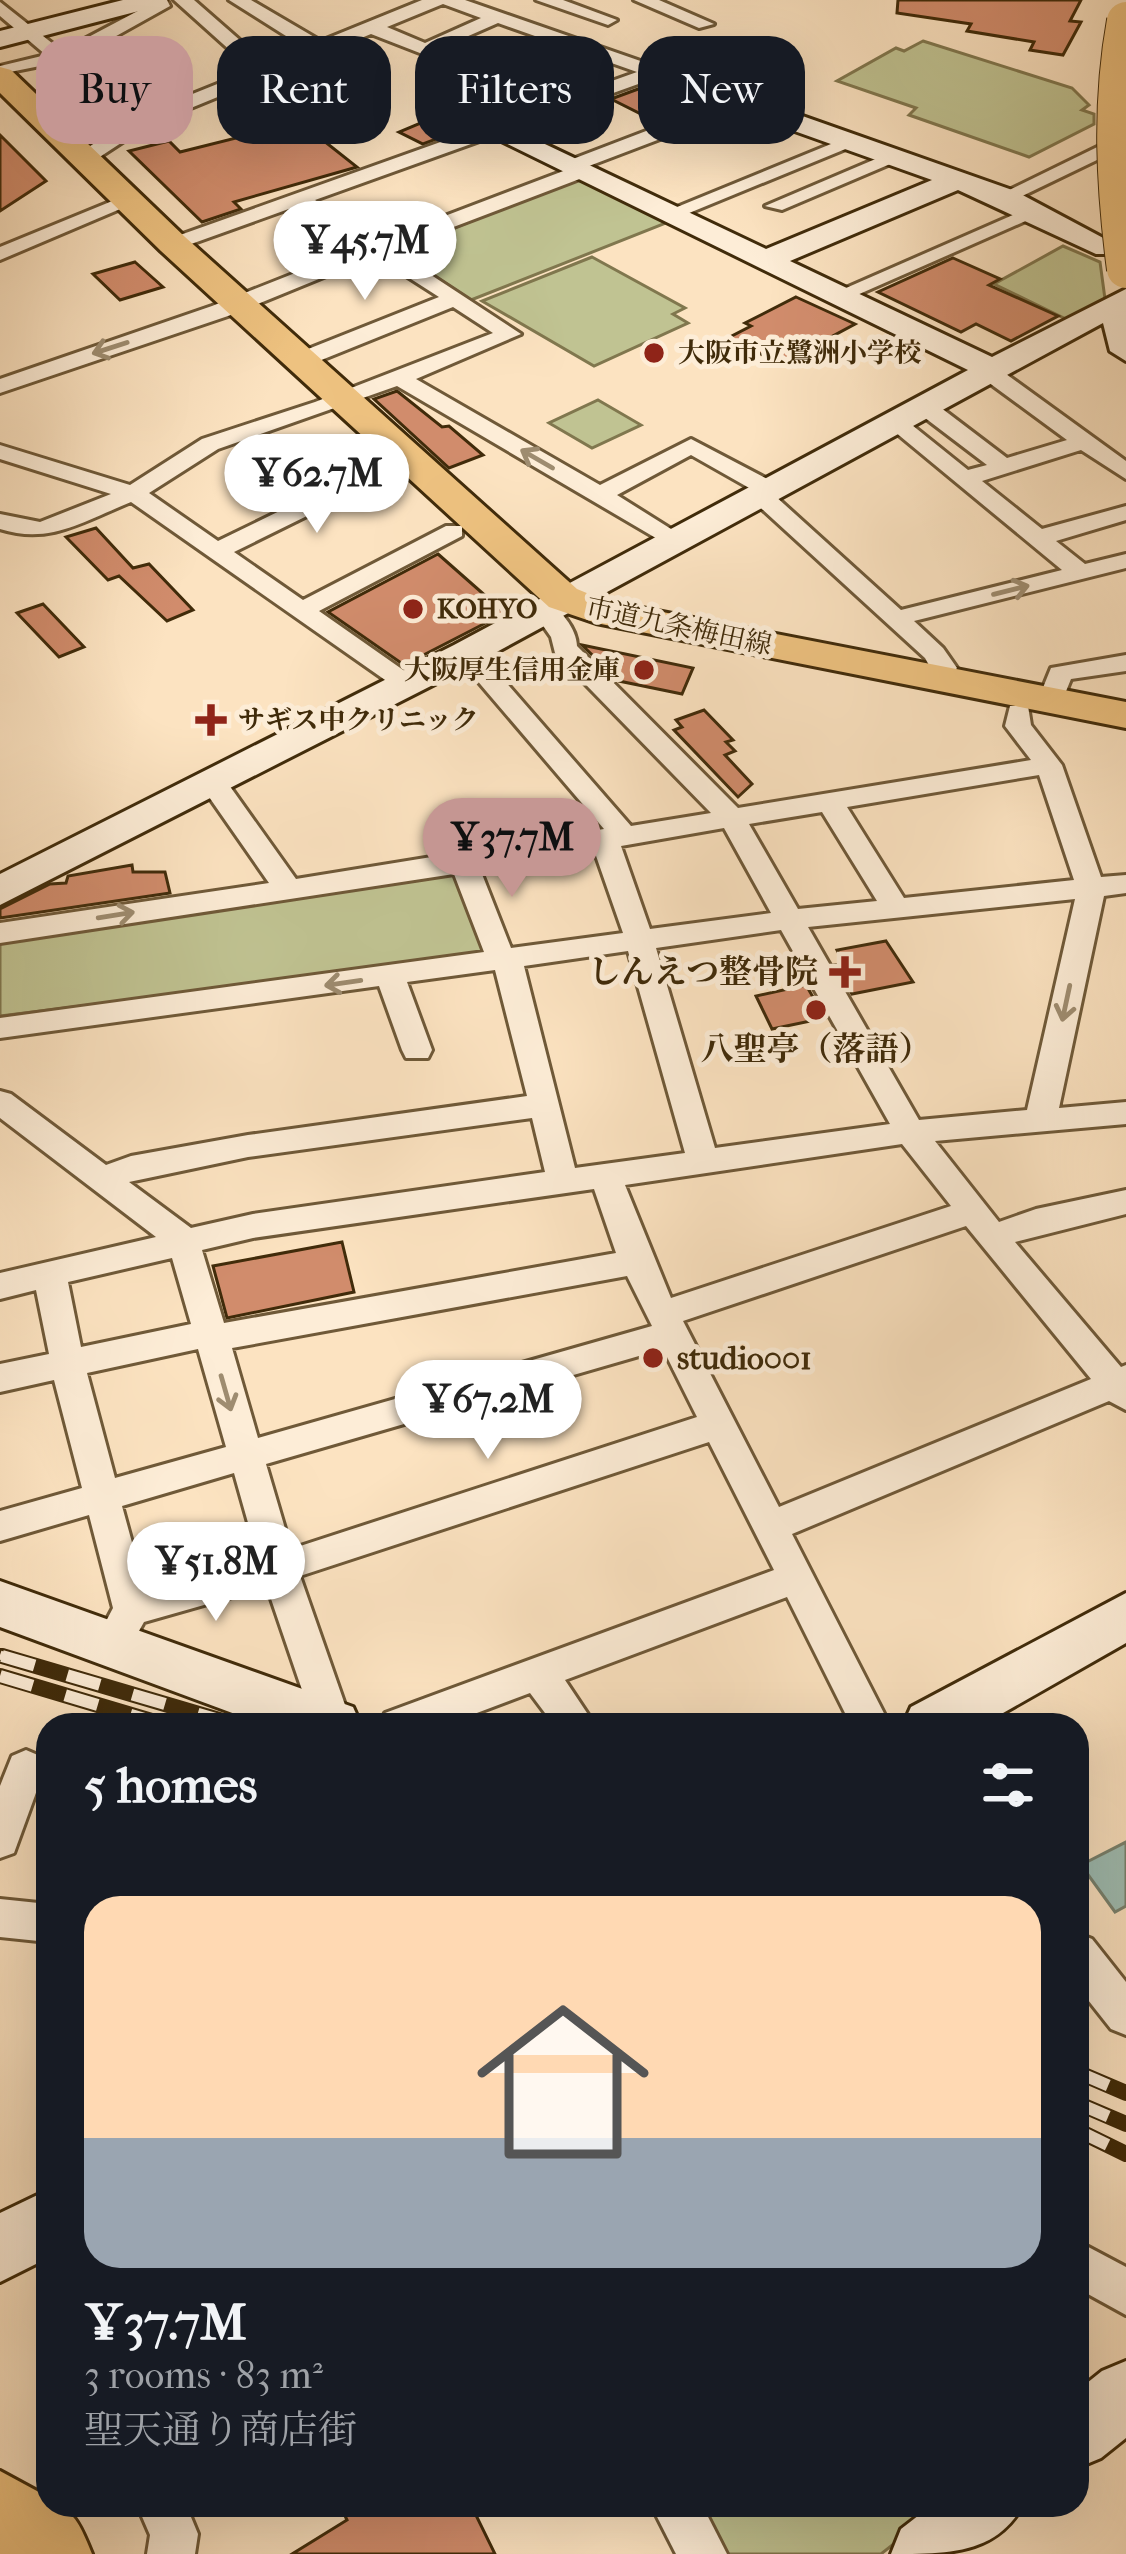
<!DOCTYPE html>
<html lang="en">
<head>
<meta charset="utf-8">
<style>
  :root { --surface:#171b24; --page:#242831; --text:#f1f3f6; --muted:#9ea1a6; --line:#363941; --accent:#c59692 }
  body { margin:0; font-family:"IM FELL French Canon","Noto Serif JP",serif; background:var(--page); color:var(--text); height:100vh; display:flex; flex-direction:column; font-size:45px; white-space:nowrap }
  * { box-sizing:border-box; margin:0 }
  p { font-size:39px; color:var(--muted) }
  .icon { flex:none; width:66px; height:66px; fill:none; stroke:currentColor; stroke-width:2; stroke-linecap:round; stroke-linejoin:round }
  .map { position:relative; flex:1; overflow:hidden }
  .sheet { position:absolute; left:36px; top:1713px; width:1053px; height:804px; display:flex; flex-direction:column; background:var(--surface); border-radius:36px; box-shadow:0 12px 48px #0002 }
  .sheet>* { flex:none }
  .top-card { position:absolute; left:36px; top:36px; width:1056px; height:108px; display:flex; gap:24px }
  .price { position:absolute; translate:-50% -102px; padding:0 27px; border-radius:42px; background:#fff; color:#222; font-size:39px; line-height:78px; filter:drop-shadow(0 3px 6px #0008) }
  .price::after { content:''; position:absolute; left:50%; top:72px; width:36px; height:27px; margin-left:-18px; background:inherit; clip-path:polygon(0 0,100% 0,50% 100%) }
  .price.active { background:var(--accent); color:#111 }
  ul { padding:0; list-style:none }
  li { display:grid; align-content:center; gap:24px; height:636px; padding:0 48px }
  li+li { border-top:3px solid var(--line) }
  li span { display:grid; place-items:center; height:372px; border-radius:36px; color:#555 }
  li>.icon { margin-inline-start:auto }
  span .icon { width:216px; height:216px; fill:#fffc; stroke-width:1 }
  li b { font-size:51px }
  h2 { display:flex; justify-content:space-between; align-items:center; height:144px; padding:0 48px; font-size:51px }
  .chip { padding:0 42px; border-radius:36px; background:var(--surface); box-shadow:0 12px 48px #0002; font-size:42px; line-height:108px }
  .chip.active { background:var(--accent); color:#111 }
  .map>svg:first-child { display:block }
  .green { fill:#c0c392; stroke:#80774e; stroke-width:3 }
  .water { fill:#9fbeb4; stroke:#798370; stroke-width:3 }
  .building { fill:#d18c6c; stroke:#402b0a; stroke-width:3 }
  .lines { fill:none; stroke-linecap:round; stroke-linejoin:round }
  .street-casing { stroke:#6f5938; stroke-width:6 }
  .secondary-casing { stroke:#402b0a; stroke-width:6 }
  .primary-casing { stroke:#402b0a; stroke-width:6 }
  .highway-casing { stroke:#402b0a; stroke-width:6 }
  .street { fill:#fdedd7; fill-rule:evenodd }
  .secondary { fill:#fdedd7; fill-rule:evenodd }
  .primary { fill:#eec280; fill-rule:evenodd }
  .highway { fill:#eec280; fill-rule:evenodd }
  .rail-far1-casing { stroke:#402b0a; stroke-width:14 }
  .rail-casing { stroke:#402b0a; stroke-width:16 }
  .rail-far1 { stroke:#fdedd7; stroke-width:9; stroke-dasharray:27; stroke-linecap:butt }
  .rail { stroke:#fdedd7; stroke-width:12; stroke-dasharray:34; stroke-linecap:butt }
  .highway-bridge-casing { stroke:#402b0a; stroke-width:40; stroke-linecap:butt }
  .highway-bridge { stroke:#eec280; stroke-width:38 }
  .oneway { stroke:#9e8c70 }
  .poi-dot { fill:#8f2418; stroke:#fdedd7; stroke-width:4.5 }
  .labels { text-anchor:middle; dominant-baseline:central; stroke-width:10; stroke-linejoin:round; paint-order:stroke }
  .far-poi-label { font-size:27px; font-weight:bold; fill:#402b0a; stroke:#fdedd7; text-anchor:start }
  .far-street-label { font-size:27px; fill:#402b0a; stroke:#fdedd7 }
  .poi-label { font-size:33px; font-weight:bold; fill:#402b0a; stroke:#fdedd7; text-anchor:end }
</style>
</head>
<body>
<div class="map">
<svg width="1126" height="2554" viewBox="0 0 1126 2554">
  <rect width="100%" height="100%" fill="#fce3c1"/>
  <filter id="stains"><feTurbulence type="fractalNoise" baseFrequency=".00167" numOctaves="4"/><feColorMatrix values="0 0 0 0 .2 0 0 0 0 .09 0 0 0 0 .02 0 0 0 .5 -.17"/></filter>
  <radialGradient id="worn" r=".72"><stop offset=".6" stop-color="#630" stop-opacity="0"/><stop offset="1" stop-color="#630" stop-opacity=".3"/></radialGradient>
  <g class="green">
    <polygon points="923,41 1072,88 1089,105 1082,110 1094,114 1094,124 1029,157 909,115 916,108 837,81 896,48 904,51"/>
    <polygon points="576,179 671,221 471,300 397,251"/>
    <polygon points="1063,246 1100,262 1105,299 1066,319 994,284"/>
    <polygon points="592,257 685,308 673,314 688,323 594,366 482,301"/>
    <polygon points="598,400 641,425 592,448 549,423"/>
    <polygon points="447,872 458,876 487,950 477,957 0,1016 0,942"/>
    <polygon points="696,2505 943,2505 881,2554 724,2554"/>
  </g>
  <polygon class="water" points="1126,1842 1126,1906 1115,1912 1081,1865"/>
  <g class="building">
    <polygon points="898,0 1081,0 1070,21 1081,22 1063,55 1030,50 1034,42 967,31 971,24 897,13"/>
    <polygon points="565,51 595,62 471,126 423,144 399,132 504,88 500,87"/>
    <polygon points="649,85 695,107 657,122 611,99"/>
    <polygon points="300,122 357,167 234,202 241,209 202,222 129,151 169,141 180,152"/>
    <polygon points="0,135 46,181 0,211"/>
    <polygon points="953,258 1000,279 989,285 1058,316 1011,341 976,324 961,332 878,292"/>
    <polygon points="135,262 163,287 120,300 93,274"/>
    <polygon points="796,297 855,324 788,360 781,356 773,360 728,338 751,326 745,323"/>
    <polygon points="397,391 442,427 449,426 483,455 449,468 374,399"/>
    <polygon points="96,528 133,568 149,564 193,610 167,621 119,576 108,580 66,537"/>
    <polygon points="438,554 505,613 404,665 328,612"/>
    <polygon points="43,604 84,647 59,657 17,613"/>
    <polygon points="582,645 693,668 682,694 619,681"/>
    <polygon points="704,710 733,740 726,742 735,751 725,755 752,784 738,797 674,730 682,727 676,720"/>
    <polygon points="132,865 133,872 165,872 170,893 0,918 0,909 50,884 66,883 68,876"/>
    <polygon points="886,941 913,982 852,994 835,965 844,964 837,950"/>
    <polygon points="806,985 825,1018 772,1029 756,996"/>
    <polygon points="342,1242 354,1292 227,1318 213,1266"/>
    <polygon points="340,2505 471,2505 495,2554 292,2554 347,2520"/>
  </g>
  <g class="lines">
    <g class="street-casing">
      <g id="street">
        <polygon points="149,0 167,0 170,6 75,59 0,74 0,66 46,55 0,16 0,2 62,51 151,4"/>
        <path d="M 174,0 L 194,0 L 266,63 L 305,48 L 229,0 L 251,0 L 321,41 L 422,0 L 465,0 L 747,98 L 747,106 L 589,166 L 590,175 L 393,250 L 521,334 L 416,379 L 600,485 L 691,439 L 777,484 L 781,489 L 774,495 L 901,610 L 1062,570 L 883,422 L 886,417 L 902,417 L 968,470 L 987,465 L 916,411 L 916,401 L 932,401 L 1007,458 L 1067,440 L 988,382 L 982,370 L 985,365 L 1001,365 L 1006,374 L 1126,461 L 1126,479 L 1081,450 L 982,481 L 1042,529 L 1126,506 L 1126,520 L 1056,541 L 1085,564 L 1126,554 L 1126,568 L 914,621 L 943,648 L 957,668 L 942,684 L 924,684 L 920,679 L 930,667 L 925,658 L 751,499 L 747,494 L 751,489 L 691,455 L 617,495 L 687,539 L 684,544 L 666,544 L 397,386 L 218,449 L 149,493 L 218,541 L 380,462 L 396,462 L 396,472 L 234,552 L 303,600 L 446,526 L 462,526 L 462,536 L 319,611 L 416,679 L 420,684 L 416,689 L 398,689 L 131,502 C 84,521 50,545 0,529 L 0,514 L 40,522 L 111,494 L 0,459 L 0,445 L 130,485 L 202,439 L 315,402 L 493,333 L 453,307 L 309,365 L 293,365 L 293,355 L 439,297 L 375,256 L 228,316 L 0,393 L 0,379 L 212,306 L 361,247 L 297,206 L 180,248 L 166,248 L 166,240 L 637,72 L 498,23 L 425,55 L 371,34 L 147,126 L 92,162 L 78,162 L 78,154 L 133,118 L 252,70 ZM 443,4 L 481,18 L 425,43 L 387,27 ZM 655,78 L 722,102 L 565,162 L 566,170 L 379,241 L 315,200 Z"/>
        <polygon points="536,0 563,0 617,20 608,25"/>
        <polygon points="634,0 659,0 714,24 699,28"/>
        <polygon points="1126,133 1126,146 1012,201 995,197"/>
        <polygon points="848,137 865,141 677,218 660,214"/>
        <polygon points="892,152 909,156 782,210 765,206"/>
        <polygon points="122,197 139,201 0,260 0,247"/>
        <polygon points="1029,208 1046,212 848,299 834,299 830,295"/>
        <path d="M 544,603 C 560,606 577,630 577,646 L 738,808 L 1031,760 L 1005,726 L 1010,706 L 1028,706 L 1031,725 L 1062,765 L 1101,877 L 1126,875 L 1126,893 L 1104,896 L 1059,1108 L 1126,1102 L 1126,1124 L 935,1141 L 999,1222 L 1036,1209 L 1126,1190 L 1126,1214 L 1015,1242 L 1121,1367 L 1126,1365 L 1126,1410 L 1109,1401 L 792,1534 L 890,1725 L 851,1725 L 787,1597 L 565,1680 L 595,1725 L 554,1725 L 530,1693 L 445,1725 L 380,1725 L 385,1713 L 774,1570 L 709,1442 L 300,1576 L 352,1725 L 314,1725 L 267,1587 L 144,1622 L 135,1638 L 122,1643 L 109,1638 L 103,1627 L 113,1608 L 89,1515 L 0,1541 L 0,1511 L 82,1488 L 54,1380 L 0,1392 L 0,1364 L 49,1354 L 36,1290 L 0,1299 L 0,1273 L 156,1237 L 0,1118 L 0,1091 L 11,1094 L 106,1165 L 131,1156 L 248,1135 L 527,1096 L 495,970 L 407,982 L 432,1050 L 428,1058 L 406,1058 L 402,1050 L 379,986 L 0,1038 L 0,1018 L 484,952 L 454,874 L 0,943 L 0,923 L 269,883 L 200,784 L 214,776 L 224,778 L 296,879 L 604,829 L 458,658 L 454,653 L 458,648 L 476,648 L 631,826 L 711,813 L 555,653 L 551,637 L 532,610 ZM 1039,775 L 1074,880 L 904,898 L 847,807 ZM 822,812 L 877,901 L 798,909 L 749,824 ZM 724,828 L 771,913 L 650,929 L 621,846 ZM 594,850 L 623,933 L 511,948 L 480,869 ZM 1075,899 L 1027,1110 L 919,1120 L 808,927 ZM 781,930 L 890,1124 L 715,1148 L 656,948 ZM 628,951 L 685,1153 L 575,1168 L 524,966 ZM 532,1118 L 545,1172 L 253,1214 L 191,1228 L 129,1182 L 248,1157 ZM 902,1144 L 951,1206 L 671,1298 L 625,1185 ZM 594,1189 L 616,1253 L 224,1323 L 202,1250 L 253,1238 ZM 966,1226 L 1091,1379 L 779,1507 L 683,1321 ZM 172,1258 L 191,1324 L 81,1347 L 68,1282 ZM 627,1276 L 652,1326 L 258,1438 L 232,1348 ZM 198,1349 L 226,1447 L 115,1478 L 87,1373 ZM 663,1349 L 697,1417 L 291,1549 L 266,1464 ZM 234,1473 L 258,1558 L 145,1590 L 122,1506 Z"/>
        <polygon points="1126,655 1126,671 1071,679 1060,706 1042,706 1038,700 1051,668"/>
        <polygon points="26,1750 40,1756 45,1768 14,1853 0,1858 0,1786 12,1756"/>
        <polygon points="0,1899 48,1904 48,1942 0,1937"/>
        <polygon points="1077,1933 1092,1939 1126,1982 1126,2035 1111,2029 1077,1986"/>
        <polygon points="1077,2241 1126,2267 1126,2315 1077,2288"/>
        <polygon points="137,2505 186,2505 198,2534 195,2554 147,2554 150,2535"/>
        <polygon points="651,2505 702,2505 727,2554 676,2554"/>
      </g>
    </g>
    <g class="secondary-casing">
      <g id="secondary">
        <polygon points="123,0 166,0 162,5 0,47 0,31"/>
        <polygon points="740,94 1015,191 1122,248 1118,254 1096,254 958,190 790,261 992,357 1126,289 1126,361 1110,351 1103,323 480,661 0,905 0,874 454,645 968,370 481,131 485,125 505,125 766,249 932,180 730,108 726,102"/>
        <polygon points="0,1581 353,1707 361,1725 265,1725 0,1627"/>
        <polygon points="1126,1593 1126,1643 982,1725 903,1725 911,1707"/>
        <polygon points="48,2190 48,2258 0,2282 0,2213"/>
        <polygon points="1126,2361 1126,2438 1101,2458 1077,2468 1077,2391 1102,2371"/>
        <path d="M 932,2505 L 1023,2505 C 996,2554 949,2554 891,2554 L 901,2529 Z"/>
      </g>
    </g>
    <g class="primary-casing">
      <polygon id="primary" points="0,67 11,70 185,237 577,589 606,601 1126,702 1126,728 596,623 549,607 161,251 0,93"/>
    </g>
    <g class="highway-casing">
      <path id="highway" d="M 0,2471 L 48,2497 L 48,2505 C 75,2505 83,2533 92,2554 L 0,2554 Z"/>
    </g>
    <use href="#street" class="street"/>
    <use href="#secondary" class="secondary"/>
    <use href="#primary" class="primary"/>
    <use href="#highway" class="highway"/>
    <g class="rail-far1-casing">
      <polyline id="rail-far1" points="0,1655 12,1659"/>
    </g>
    <g class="rail-casing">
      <g id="rail">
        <polyline points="2,1656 236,1725"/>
        <polyline points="0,1676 165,1725"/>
        <polyline points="1077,2072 1126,2093"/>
        <polyline points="1077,2103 1126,2124"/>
        <polyline points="1077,2130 1126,2154"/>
      </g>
    </g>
    <use href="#rail-far1" class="rail-far1"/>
    <use href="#rail" class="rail"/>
    <g class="highway-bridge-casing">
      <path id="highway-bridge" d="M 1126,21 C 1111,104 1115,185 1126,269"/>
    </g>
    <use href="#highway-bridge" class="highway-bridge"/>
  </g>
  <defs><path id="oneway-shaft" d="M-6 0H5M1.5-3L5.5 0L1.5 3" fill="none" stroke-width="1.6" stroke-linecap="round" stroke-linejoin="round" transform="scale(3)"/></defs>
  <g class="oneway">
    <use href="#oneway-shaft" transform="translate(110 348) rotate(162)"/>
    <use href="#oneway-shaft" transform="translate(537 459) rotate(-150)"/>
    <use href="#oneway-shaft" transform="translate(1011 590) rotate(-14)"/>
    <use href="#oneway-shaft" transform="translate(116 915) rotate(-9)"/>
    <use href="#oneway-shaft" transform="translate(343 983) rotate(172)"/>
    <use href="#oneway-shaft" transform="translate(1066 1003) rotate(102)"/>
    <use href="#oneway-shaft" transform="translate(226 1393) rotate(74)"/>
  </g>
  <g class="poi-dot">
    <circle cx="654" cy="353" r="12"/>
    <circle cx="413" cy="609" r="12"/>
    <circle cx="644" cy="670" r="12"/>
    <path d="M205 702h12v12h12v12h-12v12h-12v-12h-12v-12h12z"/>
    <path d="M839 954h12v12h12v12h-12v12h-12v-12h-12v-12h12z"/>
    <circle cx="816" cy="1010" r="12"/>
    <circle cx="653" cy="1358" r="12"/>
  </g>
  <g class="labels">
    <g class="far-poi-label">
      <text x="678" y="353">大阪市立鷺洲小学校</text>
      <text x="437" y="609">KOHYO</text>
      <text x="620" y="670" text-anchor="end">大阪厚生信用金庫</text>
      <text x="238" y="720">サギス中クリニック</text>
    </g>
    <g class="far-street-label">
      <text transform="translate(679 626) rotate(12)">市道九条梅田線</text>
    </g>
    <g class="poi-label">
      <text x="818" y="972">しんえつ整骨院</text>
      <text x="816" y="1049" text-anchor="middle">八聖亭（落語）</text>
      <text x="677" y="1358" text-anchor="start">studio001</text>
    </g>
  </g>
  <rect width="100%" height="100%" filter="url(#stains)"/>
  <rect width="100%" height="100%" fill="url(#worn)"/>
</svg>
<b class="price" style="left:365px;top:303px">¥45.7M</b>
<b class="price" style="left:317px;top:536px">¥62.7M</b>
<b class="price active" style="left:512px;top:900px">¥37.7M</b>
<b class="price" style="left:488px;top:1462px">¥67.2M</b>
<b class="price" style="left:216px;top:1624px">¥51.8M</b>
<div class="top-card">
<a class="chip active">Buy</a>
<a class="chip">Rent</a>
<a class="chip">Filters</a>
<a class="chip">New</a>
</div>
<section class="sheet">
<h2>5 homes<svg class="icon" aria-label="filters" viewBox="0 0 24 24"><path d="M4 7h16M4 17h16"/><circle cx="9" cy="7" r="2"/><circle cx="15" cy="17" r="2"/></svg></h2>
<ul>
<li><span style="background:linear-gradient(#ffd9b3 65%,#9aa5b1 0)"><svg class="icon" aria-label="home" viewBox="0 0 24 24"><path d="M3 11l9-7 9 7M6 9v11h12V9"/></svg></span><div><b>¥37.7M</b><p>3 rooms · 83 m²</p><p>聖天通り商店街</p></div></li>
</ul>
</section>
</div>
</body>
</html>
